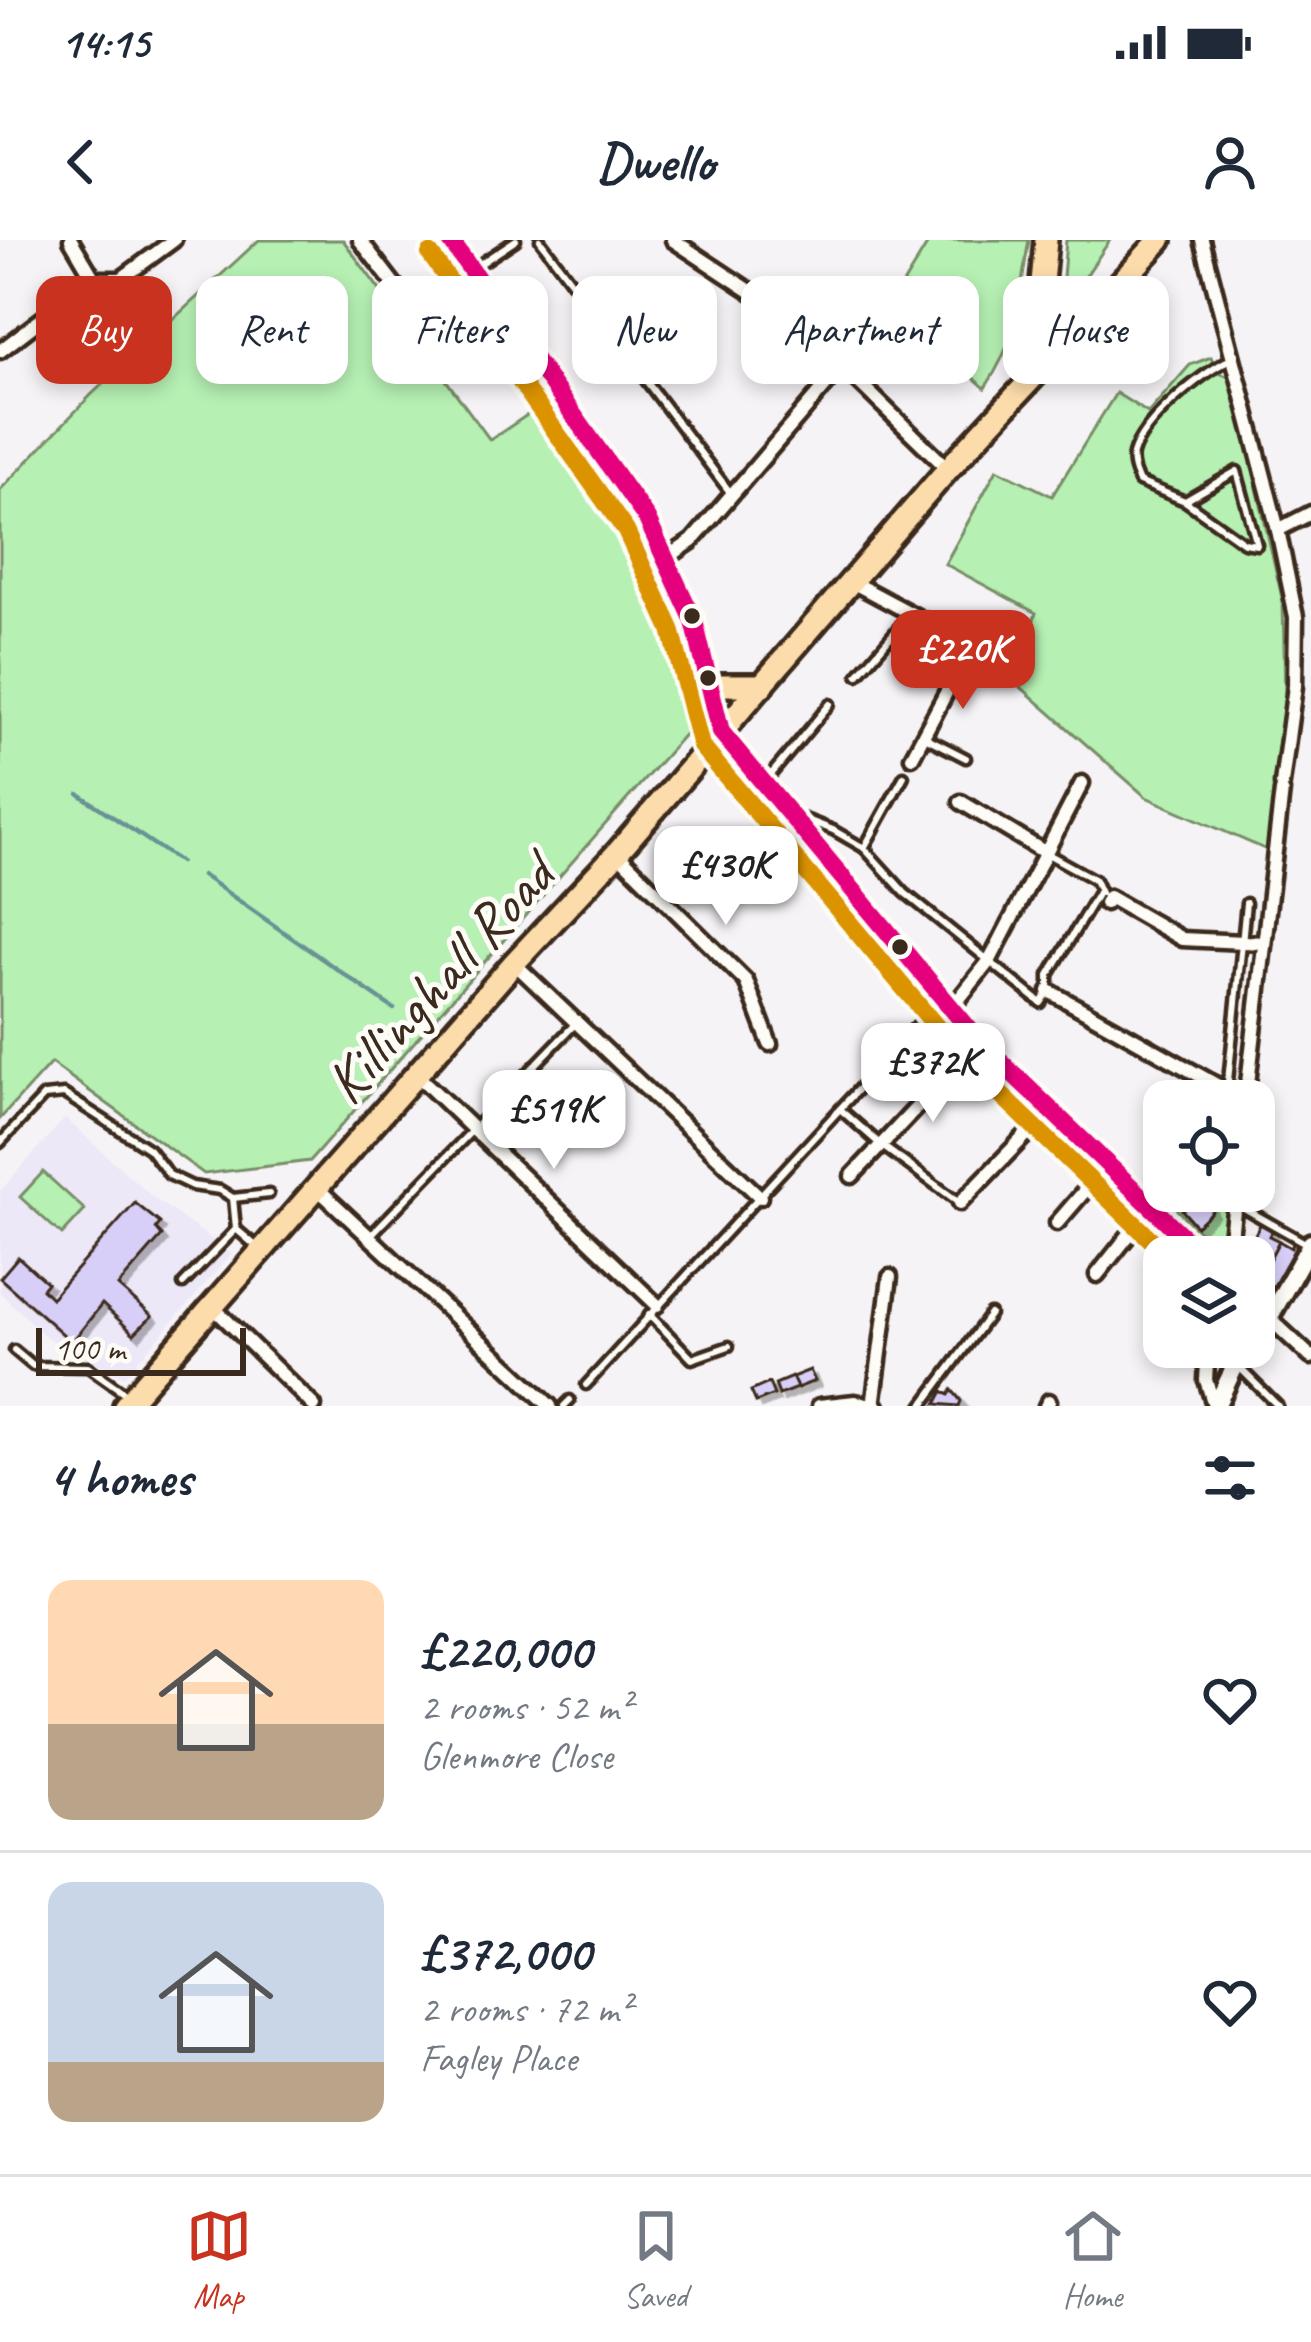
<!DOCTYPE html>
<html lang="en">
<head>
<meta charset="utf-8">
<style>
  :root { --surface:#fff; --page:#f2f2f3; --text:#1f2937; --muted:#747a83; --line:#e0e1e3; --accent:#c8321e }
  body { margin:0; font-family:Caveat,sans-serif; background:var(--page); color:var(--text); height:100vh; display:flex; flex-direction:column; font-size:45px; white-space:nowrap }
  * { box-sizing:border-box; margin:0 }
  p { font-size:39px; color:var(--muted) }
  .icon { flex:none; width:66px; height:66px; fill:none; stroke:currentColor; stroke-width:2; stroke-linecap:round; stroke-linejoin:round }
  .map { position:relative; height:1166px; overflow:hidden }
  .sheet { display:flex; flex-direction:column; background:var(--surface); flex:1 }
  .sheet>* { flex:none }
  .guide { position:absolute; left:36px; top:36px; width:1239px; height:108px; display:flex; gap:24px }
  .fabs { position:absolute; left:1143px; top:840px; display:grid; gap:24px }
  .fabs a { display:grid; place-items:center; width:132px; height:132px; border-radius:24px; background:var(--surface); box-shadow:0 6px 18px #0003; font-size:60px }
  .scale { position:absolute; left:36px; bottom:30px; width:210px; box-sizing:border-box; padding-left:12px; border:6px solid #3b2a1e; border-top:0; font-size:33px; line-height:42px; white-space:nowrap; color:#3b2a1e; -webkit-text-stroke:9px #fdfcf7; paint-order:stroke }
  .price { position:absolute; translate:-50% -102px; padding:0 27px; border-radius:24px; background:#fff; color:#222; font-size:39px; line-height:78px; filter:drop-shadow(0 3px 6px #0008) }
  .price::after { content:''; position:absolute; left:50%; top:72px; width:36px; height:27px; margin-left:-18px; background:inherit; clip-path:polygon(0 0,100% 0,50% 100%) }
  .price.on { background:var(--accent); color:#fff }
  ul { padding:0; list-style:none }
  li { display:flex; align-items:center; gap:36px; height:300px; padding:0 48px }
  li+li { border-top:3px solid var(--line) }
  li span { display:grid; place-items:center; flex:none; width:336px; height:240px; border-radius:24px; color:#555 }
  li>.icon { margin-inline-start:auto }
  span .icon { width:144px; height:144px; fill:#fffc; stroke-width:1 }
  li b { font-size:51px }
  h2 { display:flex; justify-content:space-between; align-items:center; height:144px; padding:0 48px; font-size:51px }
  .chip { padding:0 42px; border-radius:24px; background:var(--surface); box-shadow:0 6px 18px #0003; font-size:42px; line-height:108px }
  .chip.on { background:var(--accent); color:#fff }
  .status { display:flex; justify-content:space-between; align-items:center; height:84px; padding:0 60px; background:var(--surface); direction:ltr }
  .status svg { height:33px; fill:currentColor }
  header { display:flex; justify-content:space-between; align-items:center; height:156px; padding:0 48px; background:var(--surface); font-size:54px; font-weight:700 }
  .dock { display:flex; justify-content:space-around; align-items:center; height:168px; border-top:3px solid var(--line); background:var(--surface); font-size:33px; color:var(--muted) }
  .dock a { display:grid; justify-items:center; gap:6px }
  .dock .on { color:var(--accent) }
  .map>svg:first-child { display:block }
  .built { fill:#ede8f7 }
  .green { fill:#b6f0b3; stroke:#788d68; stroke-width:3 }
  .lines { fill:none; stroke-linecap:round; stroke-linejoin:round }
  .stream { stroke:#699294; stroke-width:4.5 }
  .building { fill:#d8cff8; stroke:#3b2a1e; stroke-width:3; filter:url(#shadow) }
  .lane-casing { stroke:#3b2a1e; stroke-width:15 }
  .street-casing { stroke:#3b2a1e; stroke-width:21 }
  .secondary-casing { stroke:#3b2a1e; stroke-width:26 }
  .highway-casing { stroke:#3b2a1e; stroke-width:30 }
  .lane { stroke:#fdfcf7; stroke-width:6 }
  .street { stroke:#fdfcf7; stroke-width:12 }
  .secondary { stroke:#fdfcf7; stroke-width:16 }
  .highway { stroke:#fddcac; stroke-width:21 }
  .bus-1-casing { stroke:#fdfcf7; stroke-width:27 }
  .bus-2-casing { stroke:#fdfcf7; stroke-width:27 }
  .bus-1 { stroke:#e5007d; stroke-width:18 }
  .bus-2 { stroke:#db9304; stroke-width:18 }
  .bus-dot { fill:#3b2a1e; stroke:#fdfcf7; stroke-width:4.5 }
  .labels { text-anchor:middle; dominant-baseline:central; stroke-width:10; stroke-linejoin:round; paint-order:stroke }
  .street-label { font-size:60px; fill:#3b2a1e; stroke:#fdfcf7 }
</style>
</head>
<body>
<div class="status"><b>14:15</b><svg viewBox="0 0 49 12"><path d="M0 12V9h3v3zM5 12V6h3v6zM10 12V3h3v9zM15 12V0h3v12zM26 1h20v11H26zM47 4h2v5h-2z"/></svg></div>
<header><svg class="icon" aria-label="back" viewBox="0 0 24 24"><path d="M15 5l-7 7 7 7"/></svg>Dwello<svg class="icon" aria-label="person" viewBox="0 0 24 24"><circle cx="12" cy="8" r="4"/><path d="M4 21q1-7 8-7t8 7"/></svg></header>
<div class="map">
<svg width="1311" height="1166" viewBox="0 0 1311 1166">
  <defs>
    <filter id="shadow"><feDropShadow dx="5.5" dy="5.5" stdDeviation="0" flood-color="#0004"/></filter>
  </defs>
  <rect width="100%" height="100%" fill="#f6f3f7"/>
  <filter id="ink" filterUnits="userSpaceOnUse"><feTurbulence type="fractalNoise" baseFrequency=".00833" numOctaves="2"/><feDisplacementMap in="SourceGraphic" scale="24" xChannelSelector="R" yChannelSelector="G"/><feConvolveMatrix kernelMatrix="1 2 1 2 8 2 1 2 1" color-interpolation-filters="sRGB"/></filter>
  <g filter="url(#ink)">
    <polygon class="built" points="65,878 154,958 232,1014 124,1137 46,1097 0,1053 0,951"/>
    <g class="green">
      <polygon points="259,0 343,0 490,200 542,165 649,332 682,395 702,474 310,921 204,934 51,823 0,879 0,250 91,155"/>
      <path d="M 930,0 L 1029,0 C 1018,59 1020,96 985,148 L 891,64 Z"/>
      <polygon points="1066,0 1110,0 1071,58 1062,50"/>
      <polygon points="1211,117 1219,133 1232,138 1283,362 1285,454 1267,610 1146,557 1015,442 1036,373 945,324 997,229 1052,256 1116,153 1148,173 1190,125"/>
      <polygon points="43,932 85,970 62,995 20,957"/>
      <polygon points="1196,951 1229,951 1223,1000 1215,1008 1177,970"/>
    </g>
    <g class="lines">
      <g class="stream">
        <polyline points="79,554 180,622"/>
        <polyline points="202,635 394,769"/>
      </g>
    </g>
    <g class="building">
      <polygon points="1207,955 1212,971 1196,986 1182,970 1197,956"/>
      <polygon points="135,963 160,983 156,989 162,996 118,1046 152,1076 134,1094 102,1064 72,1102 0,1038 18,1017 47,1043 42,1049 51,1058"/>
      <polygon points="1262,981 1274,988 1269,996 1279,1001 1259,1039 1254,1036 1254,1017 1243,1017 1244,1005 1256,1011 1261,1002 1253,998"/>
      <polygon points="1295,1000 1303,1006 1278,1049 1259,1039 1279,1001 1291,1008"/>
      <polygon points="810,1130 815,1141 797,1148 792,1137"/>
      <polygon points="792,1137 797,1148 779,1155 775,1144"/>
      <polygon points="769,1143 774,1155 756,1162 751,1151"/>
      <polygon points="952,1150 961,1161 959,1166 936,1164 943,1151 949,1155"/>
    </g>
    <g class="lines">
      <g class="lane-casing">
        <g id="lane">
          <polyline points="540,0 732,255"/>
          <polyline points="471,30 516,0"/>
          <path d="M 1185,261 L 1237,231 L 1257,305 L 1244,303 L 1185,261 L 1139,242 C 1135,233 1131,224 1133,214 C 1142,181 1202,133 1231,119"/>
          <polyline points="638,321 663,318"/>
          <polyline points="858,435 910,374"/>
          <polyline points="923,496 966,518"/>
          <polyline points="764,543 830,464"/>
          <polyline points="797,576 833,590 864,608 905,653 1041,763 1049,751 1049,735 1099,651"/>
          <polyline points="864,608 904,536"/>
          <polyline points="1046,613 1095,640 1101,653"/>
          <polyline points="1227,851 1246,663"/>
          <polyline points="840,869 881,905 960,963"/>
          <polyline points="0,903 44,856 64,854 149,909 169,935 192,946 220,950 233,958"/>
          <polyline points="1235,963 1307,1004"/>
          <polyline points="236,989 233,958 269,954"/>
          <polyline points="370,996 576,783"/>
          <polyline points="183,1044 236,989 257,1007"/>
          <polyline points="649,1074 692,1119 729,1106"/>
          <polyline points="14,1110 33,1126 88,1127 129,1156"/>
          <polyline points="1238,1126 1278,1166"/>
          <polyline points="586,1145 941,759"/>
          <polyline points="564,1166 570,1160"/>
          <polyline points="922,1166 990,1074"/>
        </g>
      </g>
      <g class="street-casing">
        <g id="street">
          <polyline points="71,0 94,39"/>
          <polyline points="360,0 448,114 503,75"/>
          <polyline points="450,0 647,279 694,381 721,492 979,801 1204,1017"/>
          <polyline points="673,0 797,82 948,229"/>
          <polyline points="1202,0 1278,290 1296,377 1295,446 1282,544"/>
          <polyline points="0,111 94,39 121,39 174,0"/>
          <polyline points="859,139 907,84"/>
          <polyline points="1278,290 1311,273"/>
          <polyline points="667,318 692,301 843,125"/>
          <polyline points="850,341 1015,429"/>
          <polyline points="912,517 971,406"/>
          <polyline points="961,562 1046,613"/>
          <polyline points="617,613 746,741 770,804"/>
          <polyline points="1105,663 1109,657 1182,699 1264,703"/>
          <polyline points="514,723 760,957"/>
          <polyline points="1049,751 1245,861"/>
          <polyline points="951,769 990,720 1082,543"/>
          <polyline points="417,835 657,1065"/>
          <polyline points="1246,861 1282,551"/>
          <polyline points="852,936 979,801"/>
          <polyline points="317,948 550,1166"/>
          <polyline points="960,963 1049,871"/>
          <polyline points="1057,983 1107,925"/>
          <polyline points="1229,1017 1236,951"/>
          <polyline points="1097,1035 1152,966"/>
          <polyline points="1254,1064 1311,1117"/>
          <polyline points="213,1067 314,1166"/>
          <polyline points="1208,1107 1206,1140 1214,1165"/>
          <polyline points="819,1166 855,1162 877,1166"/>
          <polyline points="873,1166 890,1037"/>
          <polyline points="1046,1166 1049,1161"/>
        </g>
      </g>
      <g class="secondary-casing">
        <g id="secondary">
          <polyline points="1254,1093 1269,1078 1311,1003"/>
          <polyline points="1216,1166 1244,1107"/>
        </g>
      </g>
      <g class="highway-casing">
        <g id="highway">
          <polyline points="1046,0 1039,75 1046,119"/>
          <polyline points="707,445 763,445"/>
          <polyline points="125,1166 514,723 617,613 948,229 1160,0"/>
        </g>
      </g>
      <use href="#lane" class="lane"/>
      <use href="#street" class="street"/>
      <use href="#secondary" class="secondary"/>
      <use href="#highway" class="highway"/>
      <g class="bus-1-casing">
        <polyline id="bus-1" points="450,0 647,279 694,381 721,492 979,801 1204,1017"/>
      </g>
      <g class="bus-2-casing">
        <polyline id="bus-2" points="430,14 626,291 671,389 701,506 961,816 1169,1017"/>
      </g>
      <use href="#bus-1" class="bus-1"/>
      <use href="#bus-2" class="bus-2"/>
    </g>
  </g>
  <g class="bus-dot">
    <circle cx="692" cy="376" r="10"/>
    <circle cx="708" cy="438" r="10"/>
    <circle cx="900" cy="707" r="10"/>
  </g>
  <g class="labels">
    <g class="street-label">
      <text transform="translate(439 739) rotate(-48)">Killinghall Road</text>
    </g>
  </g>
</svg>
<div class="fabs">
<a><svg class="icon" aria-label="locate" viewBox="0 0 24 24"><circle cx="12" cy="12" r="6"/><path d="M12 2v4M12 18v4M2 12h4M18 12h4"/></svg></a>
<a><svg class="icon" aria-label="layers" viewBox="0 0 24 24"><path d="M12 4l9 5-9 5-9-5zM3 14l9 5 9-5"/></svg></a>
</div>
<div class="scale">100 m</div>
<b class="price on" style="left:963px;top:472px">£220K</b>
<b class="price" style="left:726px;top:688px">£430K</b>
<b class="price" style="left:933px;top:885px">£372K</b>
<b class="price" style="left:554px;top:932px">£519K</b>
<div class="guide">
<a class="chip on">Buy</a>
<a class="chip">Rent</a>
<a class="chip">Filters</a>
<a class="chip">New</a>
<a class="chip">Apartment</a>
<a class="chip">House</a>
</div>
</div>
<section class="sheet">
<h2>4 homes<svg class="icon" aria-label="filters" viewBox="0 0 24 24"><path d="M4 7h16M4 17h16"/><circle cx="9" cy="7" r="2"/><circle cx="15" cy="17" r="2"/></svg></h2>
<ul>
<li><span style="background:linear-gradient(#ffd9b3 60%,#b9a48a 0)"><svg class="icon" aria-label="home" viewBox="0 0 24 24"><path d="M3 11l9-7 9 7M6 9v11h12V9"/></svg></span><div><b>£220,000</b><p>2 rooms · 52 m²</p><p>Glenmore Close</p></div><svg class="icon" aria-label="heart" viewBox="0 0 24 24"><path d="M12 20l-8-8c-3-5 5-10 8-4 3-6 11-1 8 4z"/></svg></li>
<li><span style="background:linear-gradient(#c9d6e8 75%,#b9a48a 0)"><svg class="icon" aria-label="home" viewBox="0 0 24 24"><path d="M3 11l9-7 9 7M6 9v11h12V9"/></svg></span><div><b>£372,000</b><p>2 rooms · 72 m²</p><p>Fagley Place</p></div><svg class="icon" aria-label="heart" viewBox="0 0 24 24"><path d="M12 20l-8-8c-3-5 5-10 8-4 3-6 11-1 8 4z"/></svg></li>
</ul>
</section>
<nav class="dock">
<a class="on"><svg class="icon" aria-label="map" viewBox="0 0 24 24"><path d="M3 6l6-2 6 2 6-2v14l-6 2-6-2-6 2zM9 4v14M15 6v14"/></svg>Map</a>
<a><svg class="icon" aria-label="saved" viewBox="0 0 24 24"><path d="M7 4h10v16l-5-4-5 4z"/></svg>Saved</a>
<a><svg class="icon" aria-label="home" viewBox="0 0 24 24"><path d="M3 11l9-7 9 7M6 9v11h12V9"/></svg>Home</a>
</nav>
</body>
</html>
